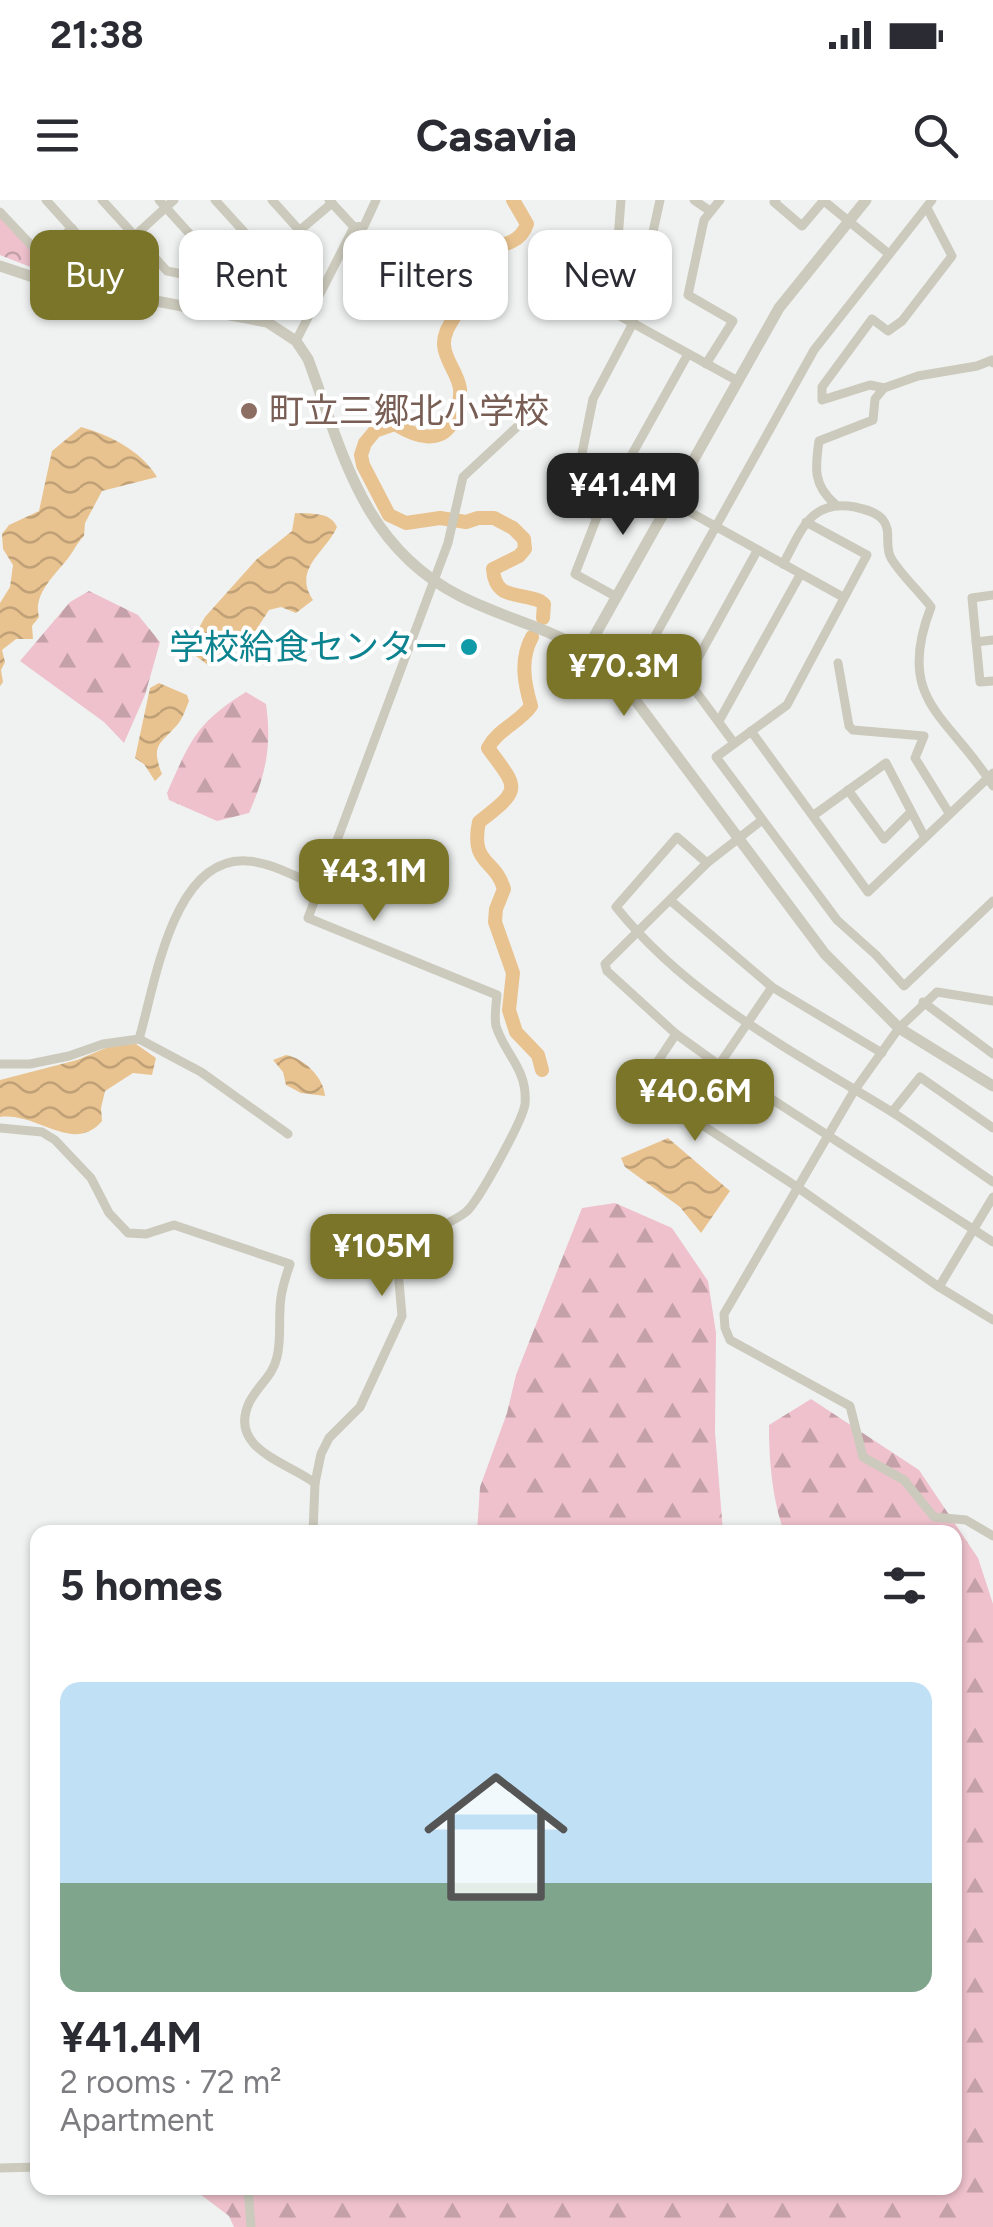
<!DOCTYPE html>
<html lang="en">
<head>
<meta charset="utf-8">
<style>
  :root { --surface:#fff; --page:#f2f2f3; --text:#2b2b33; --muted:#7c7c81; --line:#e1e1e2; --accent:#7b752a }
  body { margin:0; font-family:Figtree,"Noto Sans JP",sans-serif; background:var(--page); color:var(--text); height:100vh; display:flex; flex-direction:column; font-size:38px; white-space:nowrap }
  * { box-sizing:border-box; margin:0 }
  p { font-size:32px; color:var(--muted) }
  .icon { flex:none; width:55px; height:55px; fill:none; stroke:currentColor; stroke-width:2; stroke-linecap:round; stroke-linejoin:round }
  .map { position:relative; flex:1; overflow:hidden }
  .side { position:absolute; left:30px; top:1325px; width:932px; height:670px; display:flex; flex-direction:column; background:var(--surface); border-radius:20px; box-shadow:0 2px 8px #0004 }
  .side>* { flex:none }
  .top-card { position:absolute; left:30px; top:30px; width:935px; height:90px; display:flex; gap:20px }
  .price { position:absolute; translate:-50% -85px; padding:0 22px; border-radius:20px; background:var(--accent); color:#fff; font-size:32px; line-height:65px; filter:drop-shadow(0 2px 5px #0008) }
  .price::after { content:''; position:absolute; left:50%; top:60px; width:30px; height:22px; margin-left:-15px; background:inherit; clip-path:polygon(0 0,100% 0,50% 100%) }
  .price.active { background:#222; color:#fff }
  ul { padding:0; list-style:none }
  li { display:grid; align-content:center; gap:20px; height:530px; padding:0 30px }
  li+li { border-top:2px solid var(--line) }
  li span { display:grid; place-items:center; height:310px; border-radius:20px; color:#555 }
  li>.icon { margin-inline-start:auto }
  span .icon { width:180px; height:180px; fill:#fffc; stroke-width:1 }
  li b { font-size:42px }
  h2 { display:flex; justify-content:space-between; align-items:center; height:120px; padding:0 30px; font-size:42px }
  .pill { padding:0 35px; border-radius:20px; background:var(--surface); box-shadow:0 2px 8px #0004; font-size:35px; line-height:90px }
  .pill.active { background:var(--accent); color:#fff }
  .status { display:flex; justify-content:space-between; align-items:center; height:70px; padding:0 50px; background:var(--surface); direction:ltr }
  .status svg { height:28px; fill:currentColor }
  header { display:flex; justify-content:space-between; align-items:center; height:130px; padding:0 30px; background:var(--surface); font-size:45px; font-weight:700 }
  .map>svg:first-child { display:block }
  .forest { fill:url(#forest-firs) }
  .park { fill:url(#park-crowns) }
  .water { fill:url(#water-waves) }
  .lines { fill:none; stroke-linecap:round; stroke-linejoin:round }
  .river { stroke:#e9c38f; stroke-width:14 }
  .minor { stroke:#cccabc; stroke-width:9 }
  .tertiary { stroke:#cccabc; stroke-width:11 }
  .education-dot { fill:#8d6e63; stroke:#fff; stroke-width:4 }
  .culture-dot { fill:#0f9aa8; stroke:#fff; stroke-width:4 }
  .labels { text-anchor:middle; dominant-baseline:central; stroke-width:8; stroke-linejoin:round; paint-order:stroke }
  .education-label { font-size:35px; fill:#785e54; stroke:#fff; text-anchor:start }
  .culture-label { font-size:35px; fill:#0d838f; stroke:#fff; text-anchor:end }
</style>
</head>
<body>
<div class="status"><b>21:38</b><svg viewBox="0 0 49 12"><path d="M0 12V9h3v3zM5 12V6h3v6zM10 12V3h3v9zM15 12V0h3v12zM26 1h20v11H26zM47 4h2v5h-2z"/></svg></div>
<header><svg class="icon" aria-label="menu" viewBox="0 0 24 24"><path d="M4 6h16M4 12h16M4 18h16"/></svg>Casavia<svg class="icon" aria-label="search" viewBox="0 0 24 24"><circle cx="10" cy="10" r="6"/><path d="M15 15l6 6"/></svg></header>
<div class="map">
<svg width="993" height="2027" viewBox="0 0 993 2027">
  <defs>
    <pattern id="forest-firs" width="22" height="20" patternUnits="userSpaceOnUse" patternTransform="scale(2.5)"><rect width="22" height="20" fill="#eec1cc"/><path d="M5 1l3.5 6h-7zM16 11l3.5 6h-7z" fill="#c4a0a8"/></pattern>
    <pattern id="park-crowns" width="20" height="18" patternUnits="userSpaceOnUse" patternTransform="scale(2.5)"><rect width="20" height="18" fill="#eec1cc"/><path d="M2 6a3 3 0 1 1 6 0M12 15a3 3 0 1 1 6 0" fill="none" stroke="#c4a0a8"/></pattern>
    <pattern id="water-waves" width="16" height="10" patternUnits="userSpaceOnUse" patternTransform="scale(2.5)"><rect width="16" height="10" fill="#e9c38f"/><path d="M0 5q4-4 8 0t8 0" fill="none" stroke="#c0a177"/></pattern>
  </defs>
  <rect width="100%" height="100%" fill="#f0f2f2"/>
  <g class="forest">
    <polygon points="89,391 138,415 160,442 145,495 124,543 104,522 20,461 70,402"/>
    <path d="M 246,492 L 266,504 C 272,546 266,574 249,613 L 217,621 L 169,600 L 167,593 C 190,541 196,523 246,492 Z"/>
    <polygon points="615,1003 672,1028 708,1081 716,1133 715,1232 723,1332 477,1332 480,1287 507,1213 516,1175 582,1008"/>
    <path d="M 811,1199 L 919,1270 L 978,1358 L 993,1404 L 993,2027 L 234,2027 L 229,2016 L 192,1988 L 955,1988 L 955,1332 L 784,1332 C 772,1298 769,1261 769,1225 Z"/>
  </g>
  <polygon class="park" points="0,16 33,52 50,54 66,73 33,68 0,55"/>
  <g class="water">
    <path d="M 81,227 C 107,234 141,250 157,277 L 102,291 L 85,323 L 84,336 C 76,344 73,353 65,362 C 53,377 33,395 39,417 L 32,426 L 33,439 L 16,439 L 2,450 L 5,462 L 1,470 L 3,482 L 0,486 L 0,403 L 10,387 L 13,365 L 3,349 L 2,334 L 9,325 L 39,311 L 52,251 Z"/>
    <path d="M 295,313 C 310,314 330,311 337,327 C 326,352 292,369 313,400 L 296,413 L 281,407 L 269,410 L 254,433 L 208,465 L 192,453 L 185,453 L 205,417 L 257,359 L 292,331 Z"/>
    <path d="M 159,483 L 187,495 L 189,501 C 186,508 183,518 178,524 C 161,544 150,544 162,574 L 155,581 L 144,564 L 135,558 L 150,488 Z"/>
    <path d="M 136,844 L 156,858 L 152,875 L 133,873 L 105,891 L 101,908 L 102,921 C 73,955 38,912 0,917 L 0,880 L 77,860 L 113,845 Z"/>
    <path d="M 286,855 C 304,858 324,878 325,896 L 301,893 L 286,885 L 283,872 L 273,860 Z"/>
    <polygon points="668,938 730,991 701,1033 680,1007 625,967 621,958"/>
  </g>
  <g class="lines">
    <g class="river">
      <path d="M 513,0 L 527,24 C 518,51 486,44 464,56 C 460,70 464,81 463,95 C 462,114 443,125 444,145 C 445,161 458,173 460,189 C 461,200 458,209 454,219 C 442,246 416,237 395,224 L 375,231 L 365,243 L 361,255 L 363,265 L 389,315 L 406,323 L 440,318 L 466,322 L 478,318 L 494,318 L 513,328 L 524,339 L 525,349 L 519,356 L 493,369 C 495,400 518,392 540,401 L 544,404 L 543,418"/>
      <path d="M 532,437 C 520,459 524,482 531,506 C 519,523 498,529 488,548 C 518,589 523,588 479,622 C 470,665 495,658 504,689 L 496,709 L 495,722 L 513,773 L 509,810 L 516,832 L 538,855 L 542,870"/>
    </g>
    <g class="minor">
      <polyline points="46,0 104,64"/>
      <polyline points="102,0 167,71 182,74 206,52"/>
      <polyline points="159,0 234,83 240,81 332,3"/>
      <polyline points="215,0 268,58"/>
      <polyline points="272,0 300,31"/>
      <polyline points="329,0 354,27"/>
      <polyline points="621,0 618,39 600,105 736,180"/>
      <polyline points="694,0 710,11"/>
      <polyline points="776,0 774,2 802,26 824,0"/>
      <polyline points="824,1 889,54"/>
      <polyline points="927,8 952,56 902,121 888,131 872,119 822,187 822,200 870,185 884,188 918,176 977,166 992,160 993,163"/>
      <polyline points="0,12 34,48 49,49 72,28"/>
      <polyline points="81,85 174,0"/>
      <polyline points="211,109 234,83"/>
      <polyline points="296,141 354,27 364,26 376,0"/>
      <polyline points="706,164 733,121 688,95 704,20 720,0"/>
      <polyline points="668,300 843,397"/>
      <path d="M 835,304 C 813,285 815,268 819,241 L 873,220 L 875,199 L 884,188"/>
      <polyline points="597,317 572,303 593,199 633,123 660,0"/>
      <polyline points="806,322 867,355 787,505 716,557 837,720 876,755 904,786 993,701"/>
      <path d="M 783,364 C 802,330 810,299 855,307 C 864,309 877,312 883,320 C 892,331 884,345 891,358 C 901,375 919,391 931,407 C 894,502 950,516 993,586"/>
      <polyline points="993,395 972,398 980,482 993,481"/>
      <polyline points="615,396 575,374 597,317 688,154"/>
      <polyline points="976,442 993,440"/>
      <polyline points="838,463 849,526 853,530 924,536 915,558 949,613"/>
      <polyline points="687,478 757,351"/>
      <polyline points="719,521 800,375"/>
      <polyline points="751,531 868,692 993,573"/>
      <polyline points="734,543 655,436 814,150 932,0"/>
      <polyline points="848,590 884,639 911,612"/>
      <polyline points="814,615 886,563 924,636"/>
      <polyline points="762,620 707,663 605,764 607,771 676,834 719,865 993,1042"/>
      <path d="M 707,663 L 677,637 L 616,707 C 689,798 794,852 892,912 C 926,934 959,959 993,982"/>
      <polyline points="671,701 772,787 882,853"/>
      <polyline points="993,801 937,792 899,828 854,891 724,1114 725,1128 730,1140 850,1206 863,1257 904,1280 934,1317 966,1320 993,1336"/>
      <polyline points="923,802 993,854"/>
      <polyline points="676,834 646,879 644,887 797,987 939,1087 993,1120"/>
      <path d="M 139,839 C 155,786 172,656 247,661 C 271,662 298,678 320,687"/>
      <polyline points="0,864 30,864 69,856 103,844 139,839 201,872 288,934"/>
      <polyline points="719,865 772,787"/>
      <polyline points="892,912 920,877 993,928"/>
      <path d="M 0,928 L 42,932 L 55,940 L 91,978 L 109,1013 L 128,1033 L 146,1034 L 174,1025 L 290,1064 C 285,1079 280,1094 280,1110 C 279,1125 281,1141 277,1157 C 273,1176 257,1186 249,1203 C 228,1249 287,1262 315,1283"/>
      <polyline points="939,1087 993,997"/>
      <path d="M 313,1332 L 315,1283 L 321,1254 L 329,1238 L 360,1207 L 402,1116 L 397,1059 C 410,1035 444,1029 466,1012 C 478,1002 523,920 525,904 C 528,869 505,855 496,826 C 494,817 496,805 497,795 L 308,718 L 448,343 L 463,277 L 532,213"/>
      <polyline points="0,1968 38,1967"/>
      <polyline points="248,1988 251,2027"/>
    </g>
    <g class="tertiary">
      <polyline points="866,0 779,108 586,451 621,481 825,754 899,828 993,886"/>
      <path d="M 0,66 L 39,79 L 267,122 L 296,141 L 308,159 C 343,253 362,346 460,396 C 501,417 546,427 586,451"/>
    </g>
  </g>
  <circle class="education-dot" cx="249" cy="211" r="10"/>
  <circle class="culture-dot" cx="469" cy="447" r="10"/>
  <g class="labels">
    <g class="education-label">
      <text x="269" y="211">町立三郷北小学校</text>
    </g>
    <g class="culture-label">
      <text x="449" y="447">学校給食センター</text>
    </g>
  </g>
</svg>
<b class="price active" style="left:623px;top:338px">¥41.4M</b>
<b class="price" style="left:624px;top:519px">¥70.3M</b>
<b class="price" style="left:374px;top:724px">¥43.1M</b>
<b class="price" style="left:695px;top:944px">¥40.6M</b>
<b class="price" style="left:382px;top:1099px">¥105M</b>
<div class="top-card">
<a class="pill active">Buy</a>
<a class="pill">Rent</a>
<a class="pill">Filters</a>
<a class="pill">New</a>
</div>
<section class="side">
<h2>5 homes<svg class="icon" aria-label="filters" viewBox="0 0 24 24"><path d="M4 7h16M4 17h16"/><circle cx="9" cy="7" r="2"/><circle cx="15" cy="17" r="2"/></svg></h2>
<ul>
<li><span style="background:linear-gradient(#bfe0f5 65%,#7fa58c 0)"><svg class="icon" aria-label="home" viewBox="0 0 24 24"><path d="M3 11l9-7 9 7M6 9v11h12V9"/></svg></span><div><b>¥41.4M</b><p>2 rooms · 72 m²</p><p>Apartment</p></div></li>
</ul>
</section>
</div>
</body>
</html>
